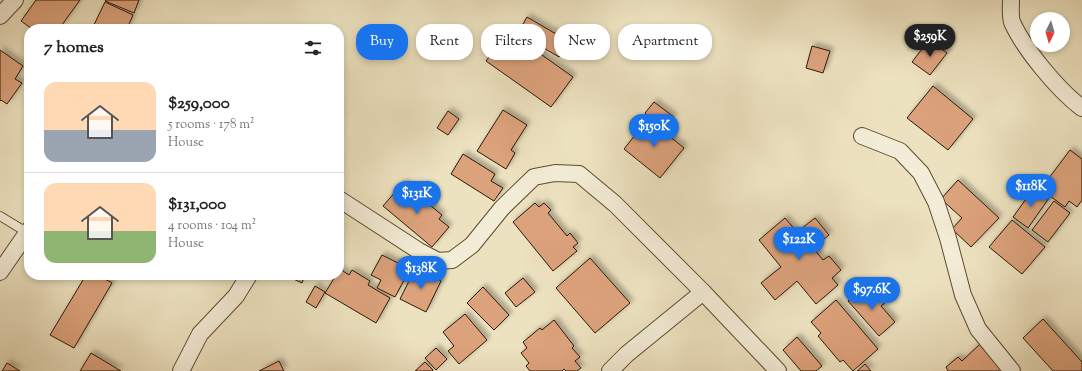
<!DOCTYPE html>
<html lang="en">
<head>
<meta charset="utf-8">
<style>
  :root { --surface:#fff; --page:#f2f2f2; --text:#222; --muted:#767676; --line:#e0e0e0; --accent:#1a73e8 }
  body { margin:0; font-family:"Sorts Mill Goudy",serif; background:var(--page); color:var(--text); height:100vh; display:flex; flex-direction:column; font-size:15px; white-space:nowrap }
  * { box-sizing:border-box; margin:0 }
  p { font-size:13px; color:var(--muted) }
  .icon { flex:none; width:22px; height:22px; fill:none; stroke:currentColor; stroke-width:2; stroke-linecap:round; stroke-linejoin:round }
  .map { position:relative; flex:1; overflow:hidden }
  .side { position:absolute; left:24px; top:24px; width:320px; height:256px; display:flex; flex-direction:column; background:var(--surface); border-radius:16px; box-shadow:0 2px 6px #0003 }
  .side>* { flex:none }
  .top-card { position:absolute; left:356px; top:24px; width:380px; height:36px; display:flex; gap:8px }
  .needle { width:26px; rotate:185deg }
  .tools { position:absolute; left:1030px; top:12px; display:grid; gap:8px }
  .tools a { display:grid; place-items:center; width:40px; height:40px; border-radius:50%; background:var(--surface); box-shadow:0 2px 6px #0003; font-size:20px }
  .price { position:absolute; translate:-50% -34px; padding:0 9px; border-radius:14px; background:var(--accent); color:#fff; font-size:13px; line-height:26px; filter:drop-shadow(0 1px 2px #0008) }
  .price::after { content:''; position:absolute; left:50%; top:24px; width:12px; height:9px; margin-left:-6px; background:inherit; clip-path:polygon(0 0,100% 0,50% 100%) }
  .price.on { background:#222; color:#fff }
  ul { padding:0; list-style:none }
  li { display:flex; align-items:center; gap:12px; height:100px; padding:0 20px }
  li+li { border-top:1px solid var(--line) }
  li span { display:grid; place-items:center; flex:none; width:112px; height:80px; border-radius:12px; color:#555 }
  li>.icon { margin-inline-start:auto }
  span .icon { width:48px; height:48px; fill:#fffc; stroke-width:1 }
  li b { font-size:17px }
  h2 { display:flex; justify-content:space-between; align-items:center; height:48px; padding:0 20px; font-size:17px }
  .chip { padding:0 14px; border-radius:16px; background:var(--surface); box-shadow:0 2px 6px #0003; font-size:14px; line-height:36px }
  .chip.on { background:var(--accent); color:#fff }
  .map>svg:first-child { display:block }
  .building { fill:#dca27c; stroke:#2c1903; filter:url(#shadow) }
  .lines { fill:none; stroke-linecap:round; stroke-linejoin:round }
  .service-casing { stroke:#5c4b32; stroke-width:10 }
  .minor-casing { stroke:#5c4b32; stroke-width:18 }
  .service { stroke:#f3ecd6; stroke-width:8 }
  .minor { stroke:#f3ecd6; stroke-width:16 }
</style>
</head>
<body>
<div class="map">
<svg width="1082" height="371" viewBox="0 0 1082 371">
  <defs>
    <filter id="shadow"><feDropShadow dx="3.5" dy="-3.5" stdDeviation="2" flood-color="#0004"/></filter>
  </defs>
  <rect width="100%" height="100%" fill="#ede2c0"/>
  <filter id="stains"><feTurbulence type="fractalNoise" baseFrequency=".005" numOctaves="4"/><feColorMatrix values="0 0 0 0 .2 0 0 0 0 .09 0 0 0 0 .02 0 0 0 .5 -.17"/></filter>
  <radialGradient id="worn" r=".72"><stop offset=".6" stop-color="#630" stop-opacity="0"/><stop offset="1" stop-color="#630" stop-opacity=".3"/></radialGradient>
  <g class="building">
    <polygon points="36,0 80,0 59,29 32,29 21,21"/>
    <polygon points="106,0 139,0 134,13 105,1"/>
    <polygon points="105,2 133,15 127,29 92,29"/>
    <polygon points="527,17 568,41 559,57 518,33"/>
    <polygon points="508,31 573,77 551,107 486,61"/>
    <polygon points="929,40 947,53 930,75 912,62"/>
    <polygon points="812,46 830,51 823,73 806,68"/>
    <polygon points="0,50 23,66 15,79 22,83 7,104 1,100 0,101"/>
    <polygon points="933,86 973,119 948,150 907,118"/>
    <polygon points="654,102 674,117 664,129 645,113"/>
    <polygon points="503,110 527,125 511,150 515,153 506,169 477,151"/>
    <polygon points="448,111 459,119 448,135 437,128"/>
    <polygon points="648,119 684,148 660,178 624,149"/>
    <polygon points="1070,150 1082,159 1082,200 1077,207 1069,201 1065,207 1050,196 1052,193 1043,186"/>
    <polygon points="463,154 495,174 491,181 503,188 494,201 451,174"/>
    <polygon points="958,180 999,218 971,247 952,229 962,218 941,199"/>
    <polygon points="403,183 442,215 439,219 449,227 432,247 383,206"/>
    <polygon points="1034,188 1049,198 1028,228 1013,217"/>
    <polygon points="1054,201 1070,213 1048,242 1032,230"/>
    <polygon points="535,203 539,207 544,203 551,210 548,213 567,236 570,233 578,243 573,247 577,251 553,271 513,222"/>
    <polygon points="785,218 797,232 815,218 829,235 813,248 823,260 829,256 841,270 832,278 838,285 816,304 797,281 775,300 761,283 781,267 759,240"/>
    <polygon points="1012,220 1045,247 1022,274 989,247"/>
    <polygon points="382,255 410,269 395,297 377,288 381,280 371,275"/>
    <polygon points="590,258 630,303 595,333 556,288"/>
    <polygon points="340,269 349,275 352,270 370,281 368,285 390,298 376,323 325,293 336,275 339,275"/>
    <polygon points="415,269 441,281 426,312 400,299"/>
    <polygon points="86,275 98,275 112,283 74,348 50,335"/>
    <polygon points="285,275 305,275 302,283"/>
    <polygon points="523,278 535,292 516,307 505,293"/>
    <polygon points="315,286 325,292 316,308 306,302"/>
    <polygon points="483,287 509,315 494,330 467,303"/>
    <polygon points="865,287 873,297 878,293 886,302 881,306 895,322 879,336 848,301"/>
    <polygon points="836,300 878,349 853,371 843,360 840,362 818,336 821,333 811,322"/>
    <polygon points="465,314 487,340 459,364 448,351 454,346 443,332"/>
    <polygon points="1043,319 1082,362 1082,371 1053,371 1023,338"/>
    <polygon points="554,320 574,346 572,348 580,357 575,361 581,368 577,371 566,371 564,369 562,371 530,371 526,366 529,363 521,353 527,348 523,342 540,328 542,330"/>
    <polygon points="797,337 822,366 816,371 801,371 783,350"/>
    <polygon points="980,344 1002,368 998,371 948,371 946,367 958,357 962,361"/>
    <polygon points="436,348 447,359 436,370 425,358"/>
    <polygon points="91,353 121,371 80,371"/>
    <polygon points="279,361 284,371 259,371"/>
    <polygon points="425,362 433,370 432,371 415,371"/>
    <polygon points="7,363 20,371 2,371"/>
    <polygon points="865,364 871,371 857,371"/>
  </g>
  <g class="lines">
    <g class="service-casing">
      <polyline id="service" points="0,216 28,233"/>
    </g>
    <g class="minor-casing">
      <g id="minor">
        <path d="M 1011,0 C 1011,6 1010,16 1012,22 C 1024,49 1058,90 1082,108"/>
        <polyline points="0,16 15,0"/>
        <polyline points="862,136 900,151 921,173 936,202 948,238 963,295 978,329 1012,371"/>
        <polyline points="339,199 419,251 438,261 452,260 472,245 502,208 534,177 555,173 579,174 615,204 703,292 778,371"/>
        <polyline points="0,272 29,230"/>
        <polyline points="181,371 200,334 236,296 249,275"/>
        <polyline points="610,371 627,354 703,292"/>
      </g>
    </g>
    <use href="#service" class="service"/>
    <use href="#minor" class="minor"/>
  </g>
  <rect width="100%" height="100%" filter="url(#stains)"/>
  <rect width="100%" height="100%" fill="url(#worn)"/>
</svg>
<div class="tools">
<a><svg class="needle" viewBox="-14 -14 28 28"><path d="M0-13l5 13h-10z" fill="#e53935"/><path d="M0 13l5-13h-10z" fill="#767676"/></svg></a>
</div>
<b class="price on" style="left:930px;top:58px">$259K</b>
<b class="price" style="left:654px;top:148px">$150K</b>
<b class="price" style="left:1031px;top:208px">$118K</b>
<b class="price" style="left:417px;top:215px">$131K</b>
<b class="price" style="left:799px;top:261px">$122K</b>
<b class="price" style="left:421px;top:290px">$138K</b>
<b class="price" style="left:872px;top:311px">$97.6K</b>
<div class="top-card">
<a class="chip on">Buy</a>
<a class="chip">Rent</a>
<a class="chip">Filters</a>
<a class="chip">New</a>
<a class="chip">Apartment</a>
</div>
<section class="side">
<h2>7 homes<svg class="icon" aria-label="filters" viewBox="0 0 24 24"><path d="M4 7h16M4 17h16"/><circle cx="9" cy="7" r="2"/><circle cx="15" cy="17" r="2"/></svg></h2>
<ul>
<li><span style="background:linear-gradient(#ffd9b3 60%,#9aa5b1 0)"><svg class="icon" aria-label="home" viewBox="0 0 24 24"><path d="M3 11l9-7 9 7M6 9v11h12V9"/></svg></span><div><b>$259,000</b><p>5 rooms · 178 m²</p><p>House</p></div></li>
<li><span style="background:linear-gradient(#ffd9b3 60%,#8fb573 0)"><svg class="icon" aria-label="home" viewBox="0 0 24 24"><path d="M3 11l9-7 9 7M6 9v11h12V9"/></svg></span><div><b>$131,000</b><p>4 rooms · 104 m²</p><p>House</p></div></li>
</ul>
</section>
</div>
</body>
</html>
